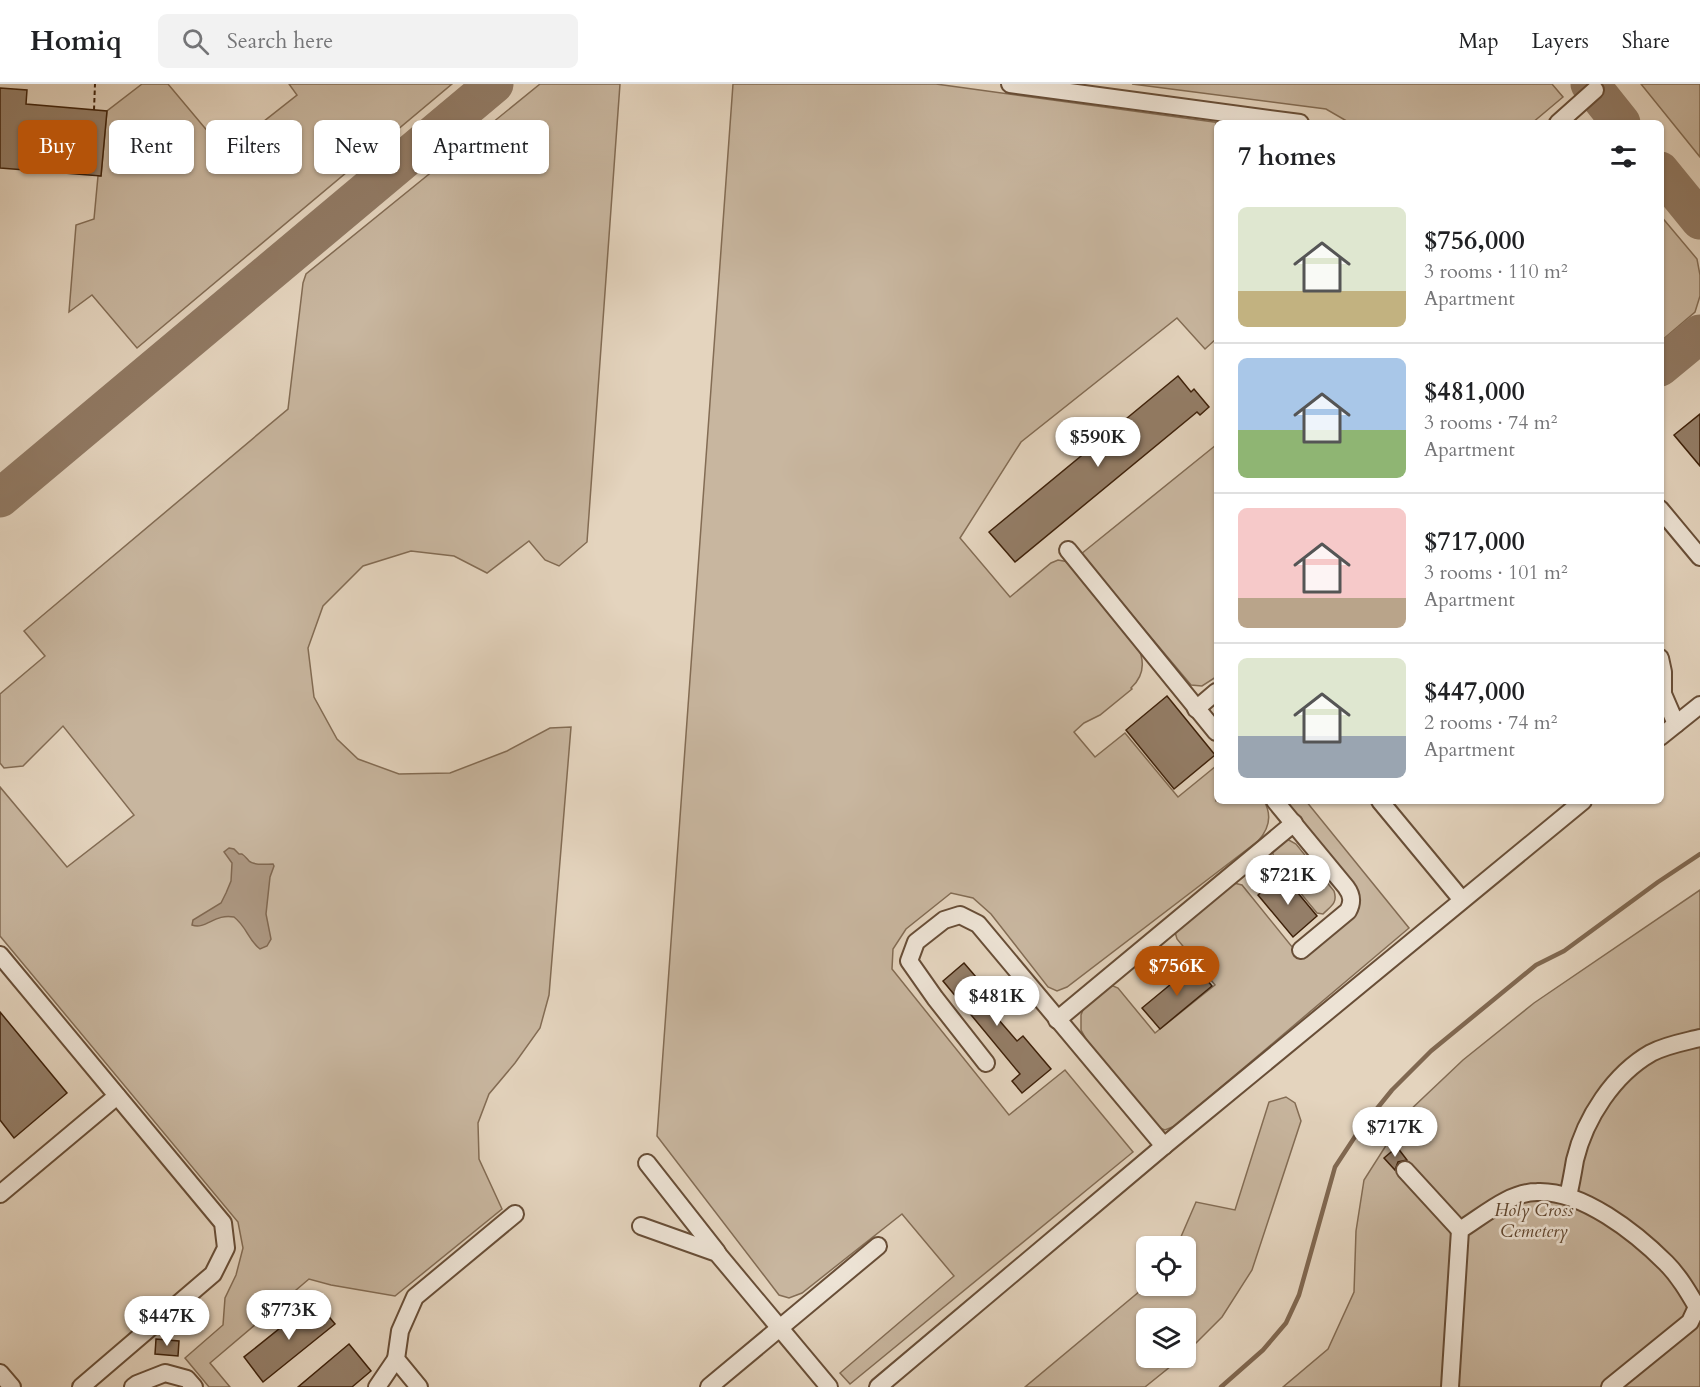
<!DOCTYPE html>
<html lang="en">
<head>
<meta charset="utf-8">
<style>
  :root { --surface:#fff; --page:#f2f2f2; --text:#202124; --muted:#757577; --line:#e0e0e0; --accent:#b45309 }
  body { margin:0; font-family:Cardo,serif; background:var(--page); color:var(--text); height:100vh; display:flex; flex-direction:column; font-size:22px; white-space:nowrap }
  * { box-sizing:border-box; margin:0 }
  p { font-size:20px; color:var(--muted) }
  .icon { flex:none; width:33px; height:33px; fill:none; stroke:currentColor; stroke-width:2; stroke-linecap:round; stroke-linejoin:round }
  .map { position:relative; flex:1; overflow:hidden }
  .drawer { position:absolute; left:1214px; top:36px; width:450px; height:684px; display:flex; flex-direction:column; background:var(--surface); border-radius:9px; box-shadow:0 2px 4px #0004 }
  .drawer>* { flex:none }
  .hud { position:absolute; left:18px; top:36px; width:570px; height:54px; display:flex; gap:12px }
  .buttons { position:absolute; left:1136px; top:1152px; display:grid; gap:12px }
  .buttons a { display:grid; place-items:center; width:60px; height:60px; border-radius:9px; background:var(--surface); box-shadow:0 2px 4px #0004; font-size:30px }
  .price { position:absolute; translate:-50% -51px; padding:0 14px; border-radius:21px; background:#fff; color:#222; font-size:20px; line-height:39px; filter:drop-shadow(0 2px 3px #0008) }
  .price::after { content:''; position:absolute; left:50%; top:36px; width:18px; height:14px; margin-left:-9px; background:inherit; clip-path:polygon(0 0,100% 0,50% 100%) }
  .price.on { background:var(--accent); color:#fff }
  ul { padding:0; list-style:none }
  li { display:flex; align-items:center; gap:18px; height:150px; padding:0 24px }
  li+li { border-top:2px solid var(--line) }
  li span { display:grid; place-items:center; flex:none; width:168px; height:120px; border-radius:9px; color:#555 }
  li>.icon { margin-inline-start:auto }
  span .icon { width:72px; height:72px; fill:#fffc; stroke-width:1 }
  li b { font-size:26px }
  h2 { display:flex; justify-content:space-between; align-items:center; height:72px; padding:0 24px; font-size:26px }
  .pill { padding:0 21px; border-radius:9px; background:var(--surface); box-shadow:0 2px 4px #0004; font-size:21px; line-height:54px }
  .pill.on { background:var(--accent); color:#fff }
  header { display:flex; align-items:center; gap:36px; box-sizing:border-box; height:84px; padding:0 30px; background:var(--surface); border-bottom:2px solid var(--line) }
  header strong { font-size:28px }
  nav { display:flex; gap:33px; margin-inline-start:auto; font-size:21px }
  .search { width:420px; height:54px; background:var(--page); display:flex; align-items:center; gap:15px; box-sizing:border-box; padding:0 21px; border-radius:9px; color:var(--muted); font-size:22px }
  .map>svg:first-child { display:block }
  .green { fill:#c8b69f; stroke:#836c54; stroke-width:1.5 }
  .water { fill:#ac9781; stroke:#806851; stroke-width:1.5 }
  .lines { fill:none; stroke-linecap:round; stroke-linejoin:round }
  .stream { stroke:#806851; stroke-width:4.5 }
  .taxiway { stroke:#917a64; stroke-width:39 }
  .building { fill:#947e68; stroke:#3e210a; stroke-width:1.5 }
  .minor-casing { stroke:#684e37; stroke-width:20 }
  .path { stroke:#3e210a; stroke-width:2; stroke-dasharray:4.5 3; stroke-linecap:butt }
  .minor { stroke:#ede3d5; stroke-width:16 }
  .labels { text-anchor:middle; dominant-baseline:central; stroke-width:5; stroke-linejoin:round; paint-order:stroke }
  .park-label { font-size:18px; font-style:italic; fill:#60462f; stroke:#ede3d5 }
</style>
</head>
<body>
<header>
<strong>Homiq</strong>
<div class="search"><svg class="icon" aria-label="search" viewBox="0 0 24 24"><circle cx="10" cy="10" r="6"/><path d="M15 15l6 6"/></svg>Search here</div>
<nav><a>Map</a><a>Layers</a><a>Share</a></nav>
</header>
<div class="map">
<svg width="1700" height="1303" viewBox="0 0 1700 1303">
  <rect width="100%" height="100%" fill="#e4d4be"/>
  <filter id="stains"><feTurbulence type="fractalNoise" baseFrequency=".00333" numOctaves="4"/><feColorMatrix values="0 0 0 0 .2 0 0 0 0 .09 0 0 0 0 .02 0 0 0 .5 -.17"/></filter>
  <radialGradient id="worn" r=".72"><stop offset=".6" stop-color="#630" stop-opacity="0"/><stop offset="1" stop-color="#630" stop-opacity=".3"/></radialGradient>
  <g class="green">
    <polygon points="142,0 168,0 225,68 297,11 289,0 452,0 137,264 92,211 69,228 76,141 94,135 98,92 101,92 107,27"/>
    <polygon points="540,0 620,0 587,458 559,482 545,476 529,457 487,489 454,472 411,467 363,482 323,522 308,564 314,613 337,655 358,675 399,690 450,689 507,667 550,644 571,643 549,911 540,944 515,979 489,1010 478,1039 479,1075 502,1125 395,1212 331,1201 309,1195 210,1279 230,1303 209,1303 185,1274 223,1241 225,1214 236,1191 243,1164 238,1138 0,852 0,703 67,783 134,731 63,642 23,682 4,684 0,679 0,610 45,572 24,547 288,325 303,199 306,190"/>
    <path d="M 733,0 L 936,0 L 1221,39 L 1216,39 L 1216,255 L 1205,265 L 1177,234 L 1021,358 L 960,454 L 1010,513 L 1051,479 L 1058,476 L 1069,478 L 1138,563 C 1145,578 1144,592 1131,604 L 1132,605 L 1100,631 L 1084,639 L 1074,648 L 1095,673 L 1125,649 L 1178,713 L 1216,682 L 1216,717 L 1264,717 C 1272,731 1269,745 1258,757 L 1067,903 L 1057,907 L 1048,903 L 991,830 L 973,814 L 951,809 L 906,845 L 893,865 L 892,885 L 1009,1031 L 1065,986 L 1133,1068 L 850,1300 L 840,1289 L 954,1192 L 902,1130 L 802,1209 L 789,1214 L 779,1211 L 657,1052 Z"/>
    <polygon points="1132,0 1552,0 1563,13 1532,39 1350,39 1326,25"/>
    <polygon points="1641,0 1700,0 1700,73"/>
    <polygon points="1660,131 1697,175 1700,191 1700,212 1695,228 1661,257"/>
    <polygon points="1216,361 1216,593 1202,602 1191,601 1081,470"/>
    <polygon points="1286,717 1306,717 1409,844 1175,1042 1165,1046 1157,1043 1090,962 1081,946 1081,931 1086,918 1111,901 1118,904 1155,949 1215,901 1177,855 1175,848 1234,799 1242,801 1301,874 1358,820 1357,805"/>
    <path d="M 1287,755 L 1296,760 L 1334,807 C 1338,819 1331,822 1323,830 L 1317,829 L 1275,778 L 1272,766 Z"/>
    <polygon points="1700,806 1700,1303 1283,1303 1328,1265 1354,1208 1356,1147 1364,1096 1406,1030 1463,976 1534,919"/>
    <polygon points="1286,1013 1295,1019 1301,1037 1252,1186 1222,1233 1185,1270 1185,1234 1146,1234 1146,1274 1181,1274 1145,1303 1025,1303 1146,1202 1185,1202 1185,1162 1177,1162 1196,1118 1235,1126 1269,1018"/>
  </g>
  <path class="water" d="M 229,764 L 234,765 L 239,770 L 242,770 C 245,772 247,775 249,777 C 254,782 266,780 273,780 L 274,782 L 270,793 L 266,830 L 271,855 L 267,862 L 260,865 C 248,856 247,843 234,833 C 215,829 206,846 192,841 L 193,836 L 221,819 L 226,809 L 231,797 L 232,779 L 224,768 Z"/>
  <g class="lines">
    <polyline class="stream" points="1221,1303 1263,1266 1286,1239 1299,1211 1335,1083 1358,1048 1392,1006 1431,967 1536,881 1564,867 1658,798 1700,770"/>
    <g class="taxiway">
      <polyline points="1590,0 1621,39"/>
      <polyline points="1660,87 1700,136"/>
      <polyline points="1660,283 1700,250"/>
      <polyline points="0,414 494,0"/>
    </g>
  </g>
  <g class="building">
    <polygon points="0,4 27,6 26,20 107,27 101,92 0,84"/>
    <polygon points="1178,292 1191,308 1194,305 1209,323 1200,331 1197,328 1015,478 989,448"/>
    <polygon points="1700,330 1700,382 1674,351"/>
    <polygon points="1167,612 1215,671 1174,705 1126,646"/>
    <polygon points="1283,791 1317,832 1293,853 1258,811"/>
    <polygon points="964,879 1006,928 998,935 1017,957 1023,952 1051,985 1022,1009 1012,997 1020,990 943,897"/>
    <polygon points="1194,881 1212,902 1160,945 1142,924"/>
    <polygon points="0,928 67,1009 14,1054 0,1036"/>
    <polygon points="1397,1063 1407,1076 1398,1078 1395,1086 1384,1074"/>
    <polygon points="315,1216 335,1240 263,1298 244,1273"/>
    <polygon points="156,1255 179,1257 178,1272 155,1270"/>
    <polygon points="349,1260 371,1287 352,1303 298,1303"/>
  </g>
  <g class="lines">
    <g class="minor-casing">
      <g id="minor">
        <polyline points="1010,0 1300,39"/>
        <polyline points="1558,39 1595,6"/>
        <polyline points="1660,425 1700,473"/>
        <polyline points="1068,466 1216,648"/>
        <polyline points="1660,574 1663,588 1663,610 1676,640"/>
        <polyline points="1196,625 1216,608"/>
        <polyline points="1660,653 1700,621"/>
        <path d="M 1275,717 L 1346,803 C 1352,811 1353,818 1348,827 L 1301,866"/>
        <polyline points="1380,717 1462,816"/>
        <polyline points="0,871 223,1139 226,1164 213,1190 81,1303"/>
        <polyline points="1057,936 1294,739"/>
        <polyline points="986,979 935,914 909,877 916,858 944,836 960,831 978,840 1164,1062"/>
        <polyline points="647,1079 717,1168"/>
        <polyline points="1405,1086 1460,1146"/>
        <polyline points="0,1110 117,1012"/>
        <path d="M 1568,1112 C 1571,1100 1573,1088 1575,1076 C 1585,1034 1614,990 1651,969 C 1666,961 1684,958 1700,954"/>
        <polyline points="641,1142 717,1169 829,1303"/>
        <polyline points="0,1289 12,1303"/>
        <polyline points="133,1303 137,1300 165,1289 187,1295 194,1303"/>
        <polyline points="377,1303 396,1275"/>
        <polyline points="419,1303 396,1275 400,1247 415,1213 515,1130"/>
        <polyline points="709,1303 878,1162"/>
        <polyline points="878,1303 1164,1062 1583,717"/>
        <path d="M 1450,1303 L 1460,1146 C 1483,1132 1509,1108 1537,1108 C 1582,1106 1636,1149 1666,1179 C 1680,1193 1690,1211 1700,1228"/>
        <polyline points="1610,1303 1690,1238 1697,1223"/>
      </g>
    </g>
    <polyline class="path" points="94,26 95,0"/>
    <use href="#minor" class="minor"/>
  </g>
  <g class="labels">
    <g class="park-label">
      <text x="1534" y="1126">Holy Cross<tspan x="1534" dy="21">Cemetery</tspan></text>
    </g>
  </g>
  <rect width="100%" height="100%" filter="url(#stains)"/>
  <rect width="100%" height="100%" fill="url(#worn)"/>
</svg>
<div class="buttons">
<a><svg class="icon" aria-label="locate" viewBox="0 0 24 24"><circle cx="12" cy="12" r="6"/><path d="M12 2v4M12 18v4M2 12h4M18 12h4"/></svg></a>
<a><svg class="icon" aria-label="layers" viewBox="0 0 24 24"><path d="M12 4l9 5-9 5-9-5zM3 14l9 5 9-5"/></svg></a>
</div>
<b class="price" style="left:1098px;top:384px">$590K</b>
<b class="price" style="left:1288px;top:822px">$721K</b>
<b class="price on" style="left:1177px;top:913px">$756K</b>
<b class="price" style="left:997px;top:943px">$481K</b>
<b class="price" style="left:1395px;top:1074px">$717K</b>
<b class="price" style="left:289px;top:1257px">$773K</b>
<b class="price" style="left:167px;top:1263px">$447K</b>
<div class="hud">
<a class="pill on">Buy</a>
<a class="pill">Rent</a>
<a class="pill">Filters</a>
<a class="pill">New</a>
<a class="pill">Apartment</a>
</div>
<section class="drawer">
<h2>7 homes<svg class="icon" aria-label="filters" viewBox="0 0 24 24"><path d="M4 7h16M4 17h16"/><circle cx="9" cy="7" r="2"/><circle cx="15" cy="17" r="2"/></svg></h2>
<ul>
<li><span style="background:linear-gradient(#dfe7d0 70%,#c2b280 0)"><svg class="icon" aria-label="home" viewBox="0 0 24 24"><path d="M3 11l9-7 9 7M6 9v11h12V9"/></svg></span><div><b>$756,000</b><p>3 rooms · 110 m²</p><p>Apartment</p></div></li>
<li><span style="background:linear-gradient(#a9c7e8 60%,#8fb573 0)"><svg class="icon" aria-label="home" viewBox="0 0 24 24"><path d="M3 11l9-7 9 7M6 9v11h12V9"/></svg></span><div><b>$481,000</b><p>3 rooms · 74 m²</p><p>Apartment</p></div></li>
<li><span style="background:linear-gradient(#f6c9c9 75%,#b9a48a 0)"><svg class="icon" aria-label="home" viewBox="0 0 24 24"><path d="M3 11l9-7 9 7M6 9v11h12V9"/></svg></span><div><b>$717,000</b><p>3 rooms · 101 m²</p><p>Apartment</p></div></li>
<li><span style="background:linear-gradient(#dfe7d0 65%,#9aa5b1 0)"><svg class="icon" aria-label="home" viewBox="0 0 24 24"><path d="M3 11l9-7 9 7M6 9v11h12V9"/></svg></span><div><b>$447,000</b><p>2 rooms · 74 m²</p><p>Apartment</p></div></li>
</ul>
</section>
</div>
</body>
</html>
